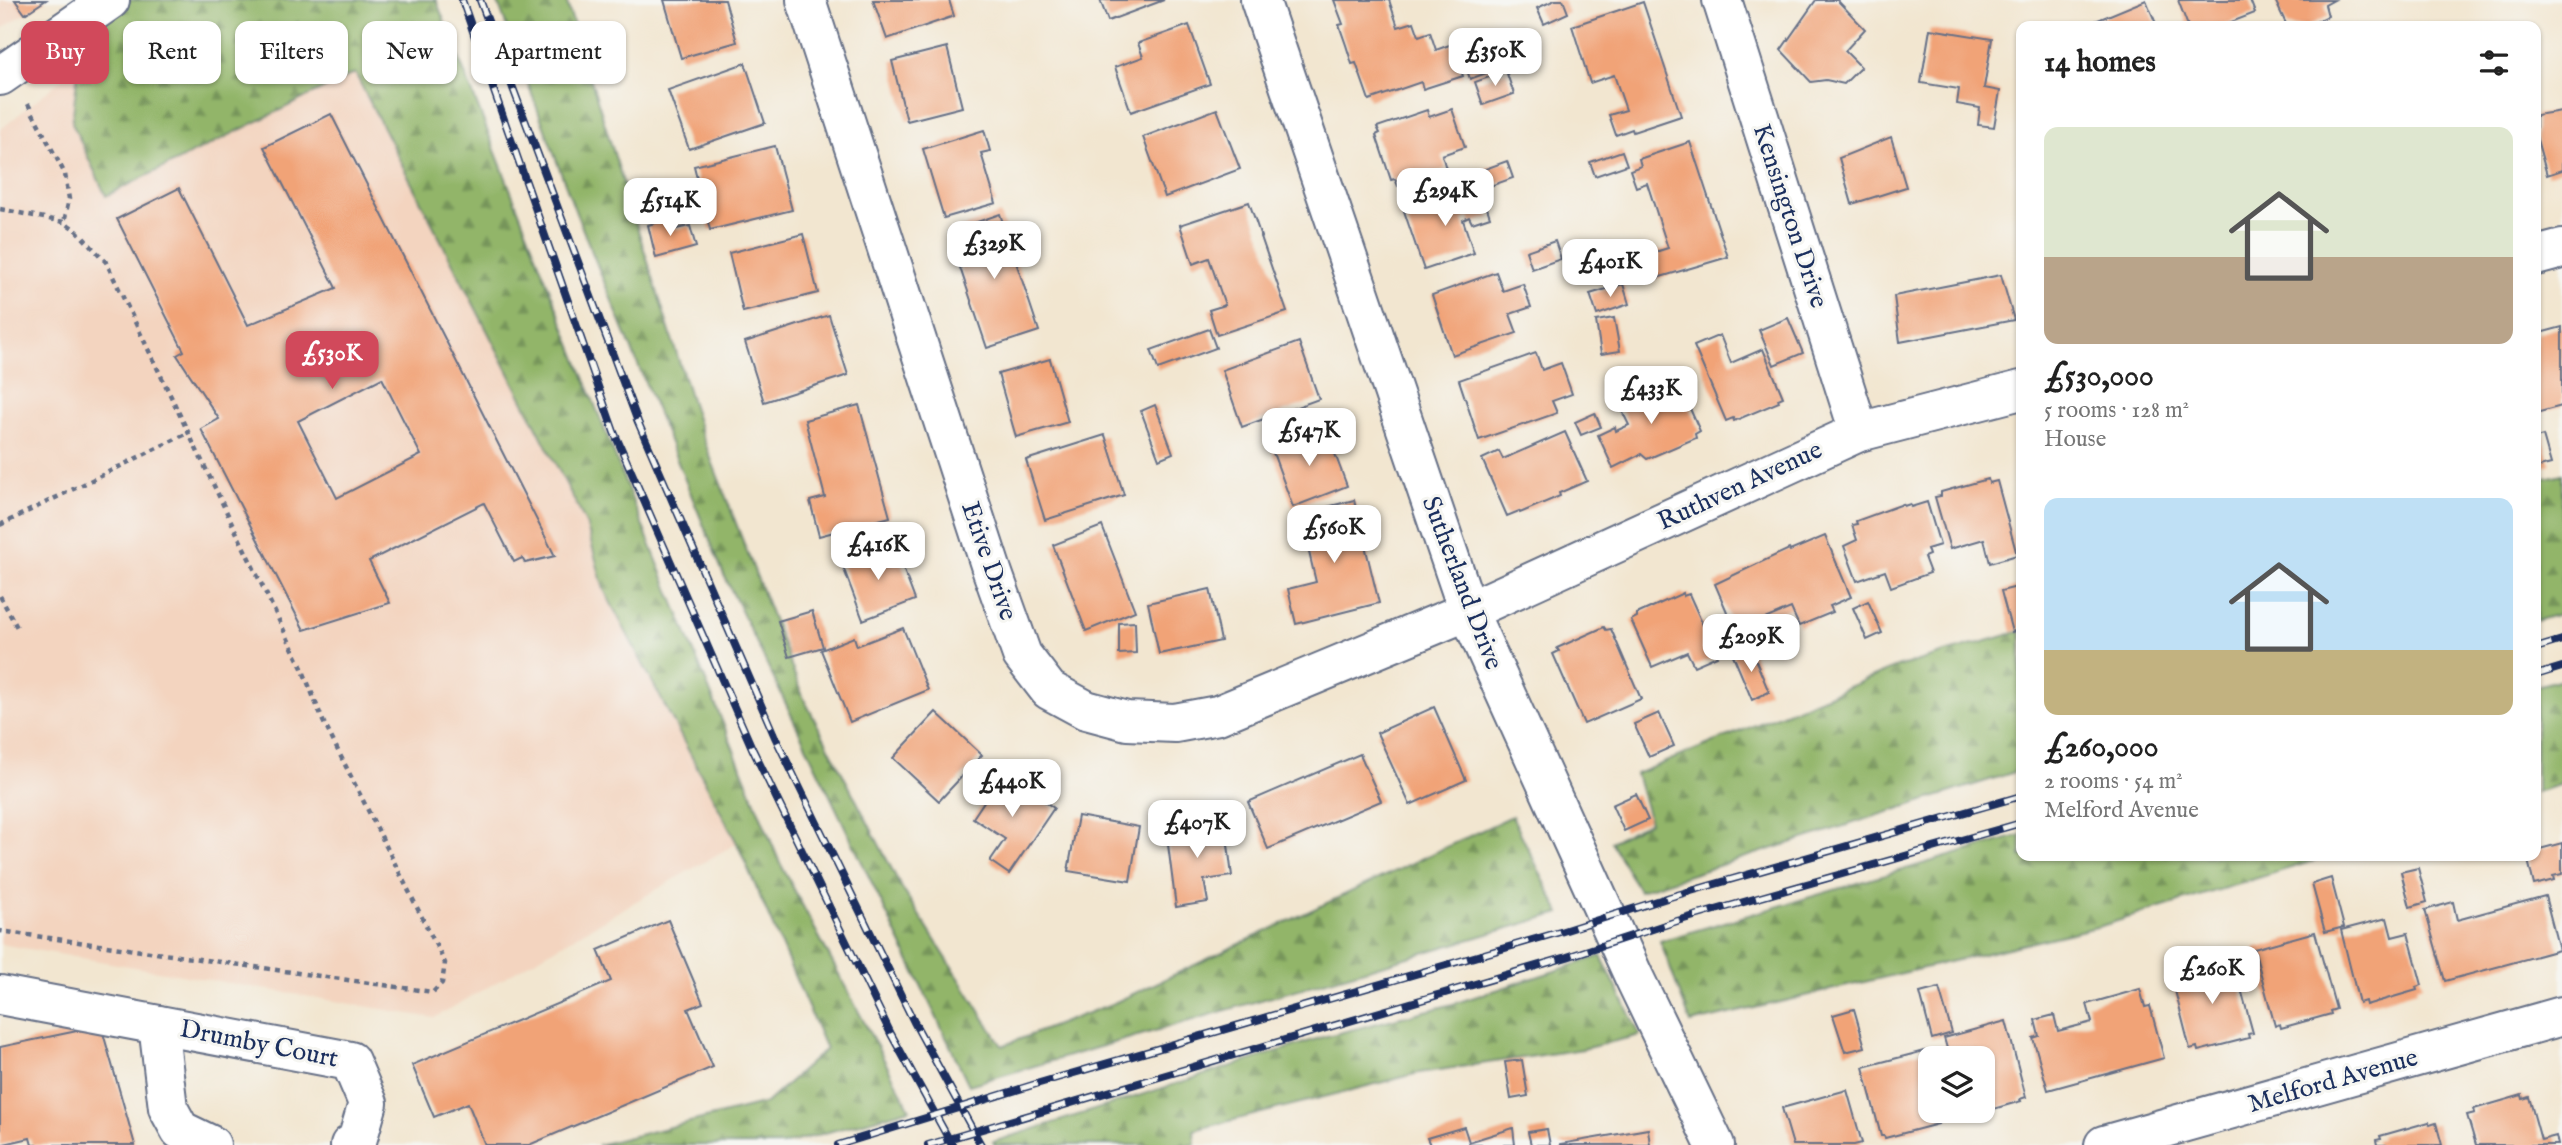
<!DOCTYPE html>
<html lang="en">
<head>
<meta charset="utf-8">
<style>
  :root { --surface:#fff; --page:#f6f6f6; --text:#222; --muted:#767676; --accent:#d1495b }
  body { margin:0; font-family:"IM FELL English",serif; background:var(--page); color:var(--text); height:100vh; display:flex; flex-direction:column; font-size:26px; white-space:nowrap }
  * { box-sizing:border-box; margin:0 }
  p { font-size:23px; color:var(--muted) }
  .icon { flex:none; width:38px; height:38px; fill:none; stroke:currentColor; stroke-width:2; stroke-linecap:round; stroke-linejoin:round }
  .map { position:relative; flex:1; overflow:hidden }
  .panel { position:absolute; left:2016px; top:21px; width:525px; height:840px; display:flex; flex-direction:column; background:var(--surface); border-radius:14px; box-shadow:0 2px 5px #0004 }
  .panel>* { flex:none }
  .guide { position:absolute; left:21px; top:21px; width:665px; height:63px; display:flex; gap:14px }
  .buttons { position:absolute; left:1918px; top:1046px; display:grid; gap:14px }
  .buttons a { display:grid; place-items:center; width:77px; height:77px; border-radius:14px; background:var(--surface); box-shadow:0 2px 5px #0004; font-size:35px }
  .price { position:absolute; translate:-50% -60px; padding:0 16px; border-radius:14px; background:#fff; color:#222; font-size:23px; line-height:46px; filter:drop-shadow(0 2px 4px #0008) }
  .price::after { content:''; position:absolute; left:50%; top:42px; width:21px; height:16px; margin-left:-10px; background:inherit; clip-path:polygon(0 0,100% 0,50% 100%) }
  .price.on { background:var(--accent); color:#fff }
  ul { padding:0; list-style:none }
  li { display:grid; align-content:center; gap:14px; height:371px; padding:0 28px }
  li span { display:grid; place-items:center; height:217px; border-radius:14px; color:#555 }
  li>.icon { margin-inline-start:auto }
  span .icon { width:126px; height:126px; fill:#fffc; stroke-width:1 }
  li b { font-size:30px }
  h2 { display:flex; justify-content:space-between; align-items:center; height:84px; padding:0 28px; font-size:30px }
  .tag { padding:0 24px; border-radius:14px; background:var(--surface); box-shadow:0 2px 5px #0004; font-size:24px; line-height:63px }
  .tag.on { background:var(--accent); color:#fff }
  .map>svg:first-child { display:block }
  .built { fill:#f3d4bf }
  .forest { fill:url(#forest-firs); stroke:#567264; stroke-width:2 }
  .building { fill:#f1a377; fill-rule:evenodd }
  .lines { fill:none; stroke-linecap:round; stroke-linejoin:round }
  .minor-casing { stroke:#666f86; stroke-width:42 }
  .major-casing { stroke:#666f86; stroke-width:42 }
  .path { stroke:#666f86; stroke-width:4.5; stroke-dasharray:5 5; stroke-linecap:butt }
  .minor { stroke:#fff; stroke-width:38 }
  .major { stroke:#fff; stroke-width:38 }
  .rail-casing { stroke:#1b2f5e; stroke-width:8 }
  .rail { stroke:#f6f6f2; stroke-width:5; stroke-dasharray:16; stroke-linecap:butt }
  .labels { text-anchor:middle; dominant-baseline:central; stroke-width:6; stroke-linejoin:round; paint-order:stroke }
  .street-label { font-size:26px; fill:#1b2f5e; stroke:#f6f6f2 }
</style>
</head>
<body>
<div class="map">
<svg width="2562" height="1145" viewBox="0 0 2562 1145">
  <defs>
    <pattern id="forest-firs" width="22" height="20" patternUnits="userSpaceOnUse" patternTransform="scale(1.75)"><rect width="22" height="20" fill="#92b569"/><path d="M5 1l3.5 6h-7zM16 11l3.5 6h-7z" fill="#76945a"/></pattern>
  </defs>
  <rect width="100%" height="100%" fill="#f6f6f2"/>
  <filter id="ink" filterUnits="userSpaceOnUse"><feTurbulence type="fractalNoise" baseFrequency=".0143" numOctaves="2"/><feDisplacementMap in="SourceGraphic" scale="14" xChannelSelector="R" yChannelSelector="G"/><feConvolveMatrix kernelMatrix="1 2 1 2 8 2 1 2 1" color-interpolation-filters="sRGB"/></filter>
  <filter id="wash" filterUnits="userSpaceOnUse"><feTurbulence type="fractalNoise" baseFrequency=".00686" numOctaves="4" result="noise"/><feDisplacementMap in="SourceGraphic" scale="28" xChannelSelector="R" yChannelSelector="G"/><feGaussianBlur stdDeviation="1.57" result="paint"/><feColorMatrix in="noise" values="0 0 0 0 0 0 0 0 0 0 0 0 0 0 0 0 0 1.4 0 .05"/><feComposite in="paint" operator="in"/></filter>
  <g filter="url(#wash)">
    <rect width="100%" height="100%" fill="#f2e6d0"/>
    <g class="built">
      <polygon points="0,0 46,0 0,30"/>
      <polygon points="78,66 72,123 106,196 355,72 586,523 603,588 737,843 434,1018 0,944 0,130"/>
    </g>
    <g class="forest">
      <polygon points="110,0 436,0 633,502 779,861 910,1109 782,1145 598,1145 766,1103 826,1049 737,843 604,590 586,523 355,73 106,196 72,123 84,18"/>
      <polygon points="497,0 566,0 703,438 804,699 900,885 1002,1046 1114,1003 1512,816 1560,913 969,1085 724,575 576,213"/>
      <polygon points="2562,474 2562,613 2536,621 2536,480"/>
      <polygon points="2021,631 2021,770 1639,891 1611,842 1650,822 1636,774 1897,667"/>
      <polygon points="2562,679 2562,784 2536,792 2536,686"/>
      <polygon points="2021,835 2021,856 2330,856 2101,926 1691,1023 1660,941"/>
      <polygon points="1601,956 1640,1035 1583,1049 1419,1073 1194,1130 1195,1145 995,1145 993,1142 1323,1037 1453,1004"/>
    </g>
    <g id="blocks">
      <g class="building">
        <polygon points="15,0 46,0 25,14"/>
        <polygon points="664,0 725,0 737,42 681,58"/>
        <polygon points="873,0 949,0 954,16 887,39"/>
        <polygon points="1100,0 1164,0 1108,21"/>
        <polygon points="1334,0 1389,0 1398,27 1414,22 1419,36 1430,32 1436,50 1452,44 1463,76 1423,89 1421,82 1369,100 1356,63 1352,64 1346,45 1339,25 1343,24"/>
        <polygon points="1555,0 1563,0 1568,13 1544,24 1537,8"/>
        <polygon points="1816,0 1837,0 1865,29 1845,51 1861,67 1844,84 1826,80 1811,82 1781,50"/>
        <polygon points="2146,0 2157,26 2095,26 2093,22"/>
        <polygon points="2178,0 2250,0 2255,13 2221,26 2188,26"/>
        <polygon points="2275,0 2334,0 2325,5 2328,16 2308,26 2287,26"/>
        <polygon points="1643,2 1681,116 1633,132 1632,129 1616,135 1609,115 1626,110 1614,75 1590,83 1572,26"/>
        <polygon points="1189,25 1210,84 1131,112 1115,67 1143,57 1138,43"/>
        <polygon points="1930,29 1992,39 1984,88 2000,91 1994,127 1978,125 1980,108 1957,104 1959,89 1921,83"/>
        <polygon points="947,47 962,107 907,121 892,61"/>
        <polygon points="1488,53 1495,70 1470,79 1464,61"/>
        <polygon points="745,63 765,123 689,149 668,90"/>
        <polygon points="1506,71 1514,94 1483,105 1475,82"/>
        <polygon points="1217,109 1240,169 1165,197 1143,137"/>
        <polygon points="1452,109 1465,147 1442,155 1446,169 1398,186 1395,179 1391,180 1376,135 1380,133 1377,127 1427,110 1429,117"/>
        <polygon points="2562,111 2562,170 2547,175 2536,136 2536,115"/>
        <path d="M 331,114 L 555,556 L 525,563 L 522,558 L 514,562 L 484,503 L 369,561 L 390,603 L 304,630 L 201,429 L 219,419 L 177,355 L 184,351 L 117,219 L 179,188 L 248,325 L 336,288 L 264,147 ZM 382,378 L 421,455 L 337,498 L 298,421 Z"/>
        <polygon points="984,130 990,151 981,153 996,203 944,218 923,149"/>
        <polygon points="1891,137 1906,187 1852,204 1839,158"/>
        <polygon points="1690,142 1728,257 1657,278 1649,254 1668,248 1647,183 1636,187 1630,170 1641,166 1639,159"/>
        <polygon points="775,146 792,210 710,230 694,166"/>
        <polygon points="1622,151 1627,165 1595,176 1590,162"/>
        <polygon points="1507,161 1513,178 1479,190 1474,173"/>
        <polygon points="1467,192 1470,201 1483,196 1490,217 1472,223 1469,217 1463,220 1474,253 1424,270 1404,211 1454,194 1455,196"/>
        <polygon points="1249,202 1287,312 1217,335 1209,310 1225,305 1209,258 1193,264 1180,225"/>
        <polygon points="1000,214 1039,331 987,348 948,232"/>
        <polygon points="673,218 676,229 690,226 696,247 656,258 648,225"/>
        <polygon points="803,234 818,293 743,312 729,253"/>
        <polygon points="1555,241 1561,259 1532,269 1526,251"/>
        <polygon points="1496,272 1503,291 1523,284 1531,307 1510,314 1517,333 1452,355 1432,295"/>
        <polygon points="2001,275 2014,320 1900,342 1894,296"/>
        <polygon points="1623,284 1629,304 1597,315 1590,294"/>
        <polygon points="829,315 848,375 764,402 745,342"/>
        <polygon points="1614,318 1620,351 1601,354 1596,321"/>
        <polygon points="1788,318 1803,353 1774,365 1759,330"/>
        <polygon points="2562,327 2562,406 2536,413 2536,334"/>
        <polygon points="1209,329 1216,348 1158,369 1151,350"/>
        <polygon points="1720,335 1731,363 1763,349 1783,397 1778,399 1779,402 1734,421 1733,418 1726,421 1694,346"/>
        <polygon points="1299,342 1319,399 1242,427 1222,370"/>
        <polygon points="1536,353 1542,370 1561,363 1572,394 1552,401 1557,413 1479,440 1459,380"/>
        <polygon points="1050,359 1068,422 1016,437 998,374"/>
        <polygon points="1679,384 1700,431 1695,434 1696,438 1647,459 1641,454 1613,468 1598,435 1615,427 1616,431 1629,425 1621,409 1625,407 1619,394 1632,388 1638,401"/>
        <polygon points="859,405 890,517 819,536 810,501 825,497 805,420"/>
        <polygon points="1155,405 1173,453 1159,459 1141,411"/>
        <polygon points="1595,413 1601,427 1581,435 1575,422"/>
        <polygon points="1326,430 1347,486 1293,507 1272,450"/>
        <polygon points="1565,432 1587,481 1559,493 1560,496 1520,513 1519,511 1507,516 1482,459 1499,451 1503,459"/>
        <polygon points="1105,435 1124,495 1045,520 1026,460"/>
        <polygon points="2543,436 2551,464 2536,468 2536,438"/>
        <polygon points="1988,479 1989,483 1997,481 2017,555 1990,563 1984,539 1950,549 1935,497 1941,496 1941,492"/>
        <polygon points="1354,500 1379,603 1296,624 1288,589 1316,582 1300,514"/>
        <polygon points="1927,502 1940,545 1927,549 1929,555 1924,557 1930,573 1891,587 1885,571 1857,581 1844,546 1857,540 1852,525 1857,524 1856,521 1903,504 1904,506 1910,504 1911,507"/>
        <polygon points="1102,526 1135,611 1086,631 1053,545"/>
        <polygon points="1825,536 1851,597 1830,606 1833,612 1799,626 1791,608 1762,620 1769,636 1742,647 1715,584 1789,549 1790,551"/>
        <polygon points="894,544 915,600 863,620 842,564"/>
        <polygon points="2021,586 2021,629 2012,632 2001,591"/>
        <polygon points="1210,589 1221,641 1159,654 1148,603"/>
        <polygon points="1683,593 1683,596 1689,594 1717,656 1694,666 1687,652 1652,667 1631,620 1637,617 1637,614"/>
        <polygon points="1868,601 1882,633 1867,640 1853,608"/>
        <polygon points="812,611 823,647 789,657 778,621"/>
        <polygon points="1135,622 1136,653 1119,654 1119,623"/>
        <polygon points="1604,627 1606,630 1611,629 1641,699 1584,724 1553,654 1559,651 1557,648"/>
        <polygon points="903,628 928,690 850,722 821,650 854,637 857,646"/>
        <polygon points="1750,647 1769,692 1752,700 1733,655"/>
        <polygon points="1434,707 1466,780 1410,805 1377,733"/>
        <polygon points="936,712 982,755 939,801 893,758"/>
        <polygon points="1659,713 1674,746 1649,757 1634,724"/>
        <polygon points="1360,754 1381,801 1268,849 1248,802"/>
        <polygon points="1003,773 1054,808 1009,874 990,861 1005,839 973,818"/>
        <polygon points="1636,794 1648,820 1624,831 1612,805"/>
        <polygon points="1078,816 1139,827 1130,881 1068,871"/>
        <polygon points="1225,821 1232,876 1204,880 1208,902 1176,907 1166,829"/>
        <polygon points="2562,843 2562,874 2553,876 2554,880 2534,885 2527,856 2536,856 2536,850"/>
        <polygon points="2418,868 2427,902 2410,907 2401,872"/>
        <polygon points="2331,878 2344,927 2325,932 2312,884"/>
        <polygon points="2545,896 2559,950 2445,981 2425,910 2453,902 2457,920"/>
        <polygon points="2387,918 2392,937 2408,933 2422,985 2416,987 2417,990 2366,1005 2365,1001 2359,1003 2341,930"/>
        <polygon points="668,920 703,1003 688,1009 713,1067 529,1145 485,1145 468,1103 434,1117 412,1065 611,981 598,950"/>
        <polygon points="2315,932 2336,1009 2330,1011 2331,1014 2281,1028 2280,1024 2275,1026 2254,949"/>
        <polygon points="2233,960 2253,1033 2248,1034 2249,1038 2198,1051 2197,1047 2190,1049 2171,975"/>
        <polygon points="1939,988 1952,1033 1932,1039 1920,993"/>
        <polygon points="2140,989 2145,1007 2150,1006 2164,1058 2048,1090 2033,1038 2039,1036 2035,1020 2054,1015 2058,1031 2092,1022 2087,1004"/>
        <polygon points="1854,1009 1865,1047 1845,1052 1833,1015"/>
        <polygon points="2006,1021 2026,1097 2020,1099 2021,1101 1983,1112 1983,1059 1950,1059 1944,1038"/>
        <polygon points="101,1026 135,1145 32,1145 30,1138 0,1145 0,1047"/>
        <polygon points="1924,1051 1930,1075 1930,1111 1940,1111 1943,1119 1937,1121 1938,1124 1885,1138 1884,1136 1881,1136 1863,1067"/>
        <polygon points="1522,1060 1528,1096 1511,1099 1505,1062"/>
        <polygon points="1847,1090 1862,1143 1854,1145 1793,1145 1782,1108"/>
        <polygon points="2522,1095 2523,1099 2529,1097 2541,1140 2556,1136 2558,1145 2476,1145 2467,1115 2475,1113 2474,1109"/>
        <polygon points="2429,1122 2430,1125 2436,1123 2442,1145 2377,1145 2376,1140 2381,1139 2380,1136"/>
        <polygon points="1464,1127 1469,1142 1513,1128 1515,1145 1430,1145 1427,1138"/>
        <polygon points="1547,1129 1550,1145 1531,1145 1528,1132"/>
        <polygon points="1648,1129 1650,1145 1560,1145 1560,1144"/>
      </g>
    </g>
  </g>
  <g filter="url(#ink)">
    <use href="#blocks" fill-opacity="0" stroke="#666f86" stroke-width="2"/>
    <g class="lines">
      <g class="minor-casing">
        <g id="minor">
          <polyline points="806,0 992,571 1022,655 1049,690 1086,710 1127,721 1175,723 1218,715 1468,611 1859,432 2021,390"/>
          <polyline points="1260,0 1468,611 1634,977 1715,1145"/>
          <polyline points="1722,0 1859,432"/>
          <polyline points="2536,256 2562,249"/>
          <polyline points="0,995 350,1061 368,1103 357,1141 350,1145"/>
          <polyline points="158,1025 168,1108 180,1130 211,1145"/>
          <polyline points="2104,1145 2562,1016"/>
        </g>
      </g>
      <g class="major-casing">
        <polyline id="major" points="0,76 110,0"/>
      </g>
      <g class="path">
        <polyline points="28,104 65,174 69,199 64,222"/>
        <polyline points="0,209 64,222 76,230 106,262 302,668 323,721 445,963 442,983 433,992 0,931"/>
        <polyline points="0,525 188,433"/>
        <polyline points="0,596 19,631"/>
      </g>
      <use href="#minor" class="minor"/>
      <use href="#major" class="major"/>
      <g class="rail-casing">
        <g id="rail">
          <polyline points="462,0 614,432 752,748 891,1034 952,1145"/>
          <polyline points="480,0 638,422 775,737 914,1022 981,1145"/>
          <polyline points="2536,648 2562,640"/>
          <polyline points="2536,675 2562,667"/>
          <polyline points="838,1145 1036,1084 1560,932 1670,897 2021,796"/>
          <polyline points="928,1145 1567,957 1677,921 2021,823"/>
        </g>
      </g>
      <use href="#rail" class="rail"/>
    </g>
  </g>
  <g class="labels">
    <g class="street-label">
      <text transform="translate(1790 216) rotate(72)">Kensington Drive</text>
      <text transform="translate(1740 486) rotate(-25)">Ruthven Avenue</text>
      <text transform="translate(989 561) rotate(71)">Etive Drive</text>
      <text transform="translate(1462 583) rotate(69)">Sutherland Drive</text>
      <text transform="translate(259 1044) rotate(11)">Drumby Court</text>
      <text transform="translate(2333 1081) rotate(-16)">Melford Avenue</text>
    </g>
  </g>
</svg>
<div class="buttons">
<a><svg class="icon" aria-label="layers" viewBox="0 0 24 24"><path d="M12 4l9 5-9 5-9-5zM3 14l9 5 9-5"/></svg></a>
</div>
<b class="price" style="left:1495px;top:88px">£350K</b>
<b class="price" style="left:1445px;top:228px">£294K</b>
<b class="price" style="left:670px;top:238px">£514K</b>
<b class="price" style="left:994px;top:281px">£329K</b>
<b class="price" style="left:1610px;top:299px">£401K</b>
<b class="price on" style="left:332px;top:391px">£530K</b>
<b class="price" style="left:1651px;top:426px">£433K</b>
<b class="price" style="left:1309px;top:468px">£547K</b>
<b class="price" style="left:1334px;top:565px">£560K</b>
<b class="price" style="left:878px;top:582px">£416K</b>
<b class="price" style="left:1751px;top:674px">£209K</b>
<b class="price" style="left:1012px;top:819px">£440K</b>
<b class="price" style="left:1197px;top:860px">£407K</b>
<b class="price" style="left:2212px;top:1006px">£260K</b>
<div class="guide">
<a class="tag on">Buy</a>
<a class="tag">Rent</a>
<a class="tag">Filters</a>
<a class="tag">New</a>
<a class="tag">Apartment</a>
</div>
<section class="panel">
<h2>14 homes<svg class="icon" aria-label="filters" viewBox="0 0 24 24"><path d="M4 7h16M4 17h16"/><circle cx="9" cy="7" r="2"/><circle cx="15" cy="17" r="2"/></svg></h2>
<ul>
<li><span style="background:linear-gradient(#dfe7d0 60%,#b9a48a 0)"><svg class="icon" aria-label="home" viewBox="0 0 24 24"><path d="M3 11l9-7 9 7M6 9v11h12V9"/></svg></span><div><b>£530,000</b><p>5 rooms · 128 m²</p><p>House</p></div></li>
<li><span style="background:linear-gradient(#bfe0f5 70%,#c2b280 0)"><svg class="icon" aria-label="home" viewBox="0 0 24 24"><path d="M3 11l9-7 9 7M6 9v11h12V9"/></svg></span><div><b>£260,000</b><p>2 rooms · 54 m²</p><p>Melford Avenue</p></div></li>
</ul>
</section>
</div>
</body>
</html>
